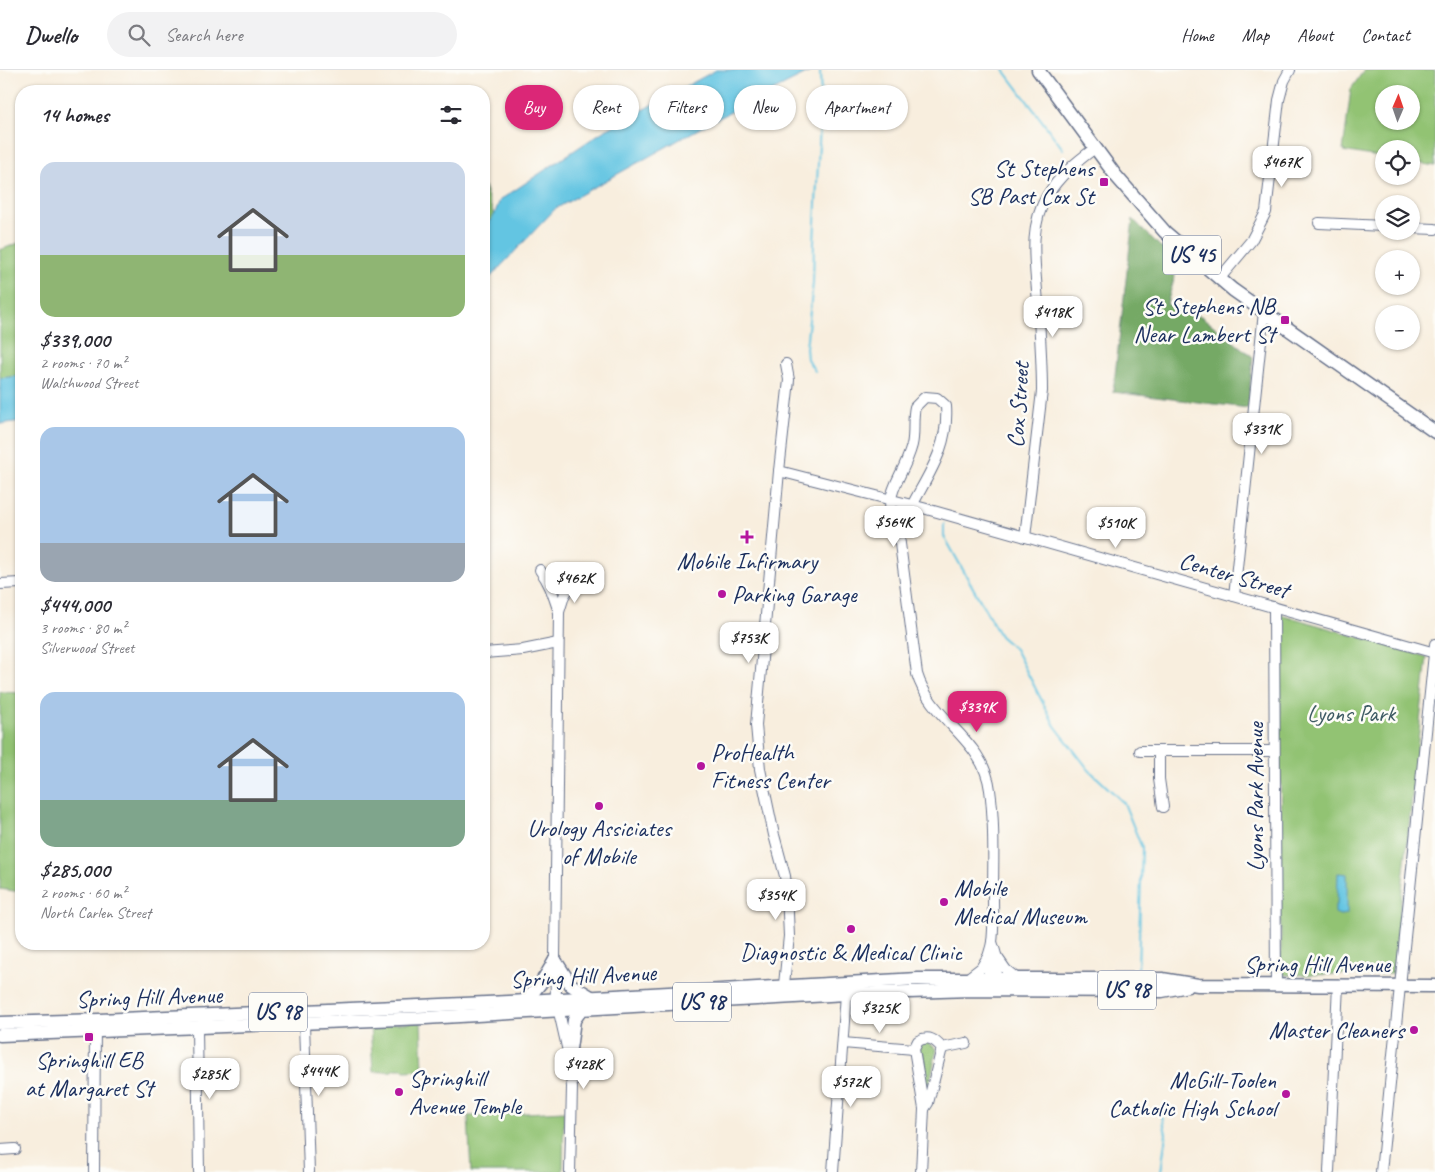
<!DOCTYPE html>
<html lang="en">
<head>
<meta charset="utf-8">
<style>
  :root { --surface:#fff; --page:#f2f2f3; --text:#2b2b33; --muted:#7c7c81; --line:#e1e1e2; --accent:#db2777 }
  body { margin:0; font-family:Caveat,sans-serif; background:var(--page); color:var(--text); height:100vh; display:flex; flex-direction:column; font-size:19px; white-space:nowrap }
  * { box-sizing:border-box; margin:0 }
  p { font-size:16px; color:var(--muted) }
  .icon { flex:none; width:28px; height:28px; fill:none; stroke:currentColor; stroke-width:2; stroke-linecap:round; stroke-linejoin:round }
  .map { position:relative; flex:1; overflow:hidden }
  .drawer { position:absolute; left:15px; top:15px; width:475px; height:865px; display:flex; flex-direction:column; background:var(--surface); border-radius:20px; box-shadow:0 1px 4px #0004 }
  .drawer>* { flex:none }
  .hud { position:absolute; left:505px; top:15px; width:475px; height:45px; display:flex; gap:10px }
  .needle { width:32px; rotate:2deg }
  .buttons { position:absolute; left:1375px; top:15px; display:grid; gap:10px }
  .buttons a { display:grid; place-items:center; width:45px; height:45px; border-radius:50%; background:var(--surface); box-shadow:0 1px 4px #0004; font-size:25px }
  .price { position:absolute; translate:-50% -42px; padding:0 11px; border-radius:10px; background:#fff; color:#222; font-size:16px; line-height:32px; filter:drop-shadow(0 1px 2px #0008) }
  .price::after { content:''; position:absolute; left:50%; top:30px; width:15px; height:11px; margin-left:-8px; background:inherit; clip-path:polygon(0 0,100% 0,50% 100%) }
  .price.on { background:var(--accent); color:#fff }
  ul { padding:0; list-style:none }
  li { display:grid; align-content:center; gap:10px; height:265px; padding:0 25px }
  li span { display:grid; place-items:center; height:155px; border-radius:15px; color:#555 }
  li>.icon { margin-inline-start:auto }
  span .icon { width:90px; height:90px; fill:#fffc; stroke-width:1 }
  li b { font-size:21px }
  h2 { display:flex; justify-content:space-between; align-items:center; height:60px; padding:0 25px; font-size:21px }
  .tag { padding:0 18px; border-radius:22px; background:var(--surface); box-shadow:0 1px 4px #0004; font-size:18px; line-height:45px }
  .tag.on { background:var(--accent); color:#fff }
  header { display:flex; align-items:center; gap:30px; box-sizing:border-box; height:70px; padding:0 25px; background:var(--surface); border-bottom:1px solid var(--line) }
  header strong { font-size:24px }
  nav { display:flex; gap:28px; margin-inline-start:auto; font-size:18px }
  .search { width:350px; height:45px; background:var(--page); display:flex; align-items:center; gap:12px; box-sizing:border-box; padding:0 18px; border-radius:28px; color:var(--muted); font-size:19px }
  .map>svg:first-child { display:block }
  .green { fill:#92c373; stroke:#567968; fill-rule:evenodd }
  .forest { fill:#75a965; stroke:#486c62 }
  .water { fill:#64c5e2; stroke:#407aa0 }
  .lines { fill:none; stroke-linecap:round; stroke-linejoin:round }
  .stream { stroke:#64c5e2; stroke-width:2 }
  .minor-casing { stroke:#68728b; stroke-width:12 }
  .major-casing { stroke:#68728b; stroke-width:15 }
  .minor { stroke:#fff; stroke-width:10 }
  .major { stroke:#fff; stroke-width:12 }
  .poi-dot { fill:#b5179e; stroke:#fdfcf7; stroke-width:2 }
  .labels { text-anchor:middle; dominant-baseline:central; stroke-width:5; stroke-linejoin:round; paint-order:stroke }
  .shield { fill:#fdfcf7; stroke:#5f6c8c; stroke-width:1 }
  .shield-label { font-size:22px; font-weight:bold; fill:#1b2f5e }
  .poi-label { font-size:24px; fill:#1b2f5e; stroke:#fdfcf7; text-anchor:end }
  .street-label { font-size:24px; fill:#1b2f5e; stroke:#fdfcf7 }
  .park-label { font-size:24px; fill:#3f5b64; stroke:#fdfcf7 }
</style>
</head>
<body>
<header>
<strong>Dwello</strong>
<div class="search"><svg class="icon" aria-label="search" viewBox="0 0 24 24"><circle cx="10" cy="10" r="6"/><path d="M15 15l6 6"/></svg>Search here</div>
<nav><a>Home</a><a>Map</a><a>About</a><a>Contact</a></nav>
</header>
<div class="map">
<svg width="1435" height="1102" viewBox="0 0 1435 1102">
  <rect width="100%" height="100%" fill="#fdfcf7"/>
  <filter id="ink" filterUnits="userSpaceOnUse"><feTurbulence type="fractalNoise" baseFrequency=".02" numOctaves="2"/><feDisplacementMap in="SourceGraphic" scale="10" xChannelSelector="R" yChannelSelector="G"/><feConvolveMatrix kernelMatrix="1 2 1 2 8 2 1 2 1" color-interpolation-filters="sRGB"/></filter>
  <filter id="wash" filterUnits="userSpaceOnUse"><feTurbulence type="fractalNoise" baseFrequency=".0096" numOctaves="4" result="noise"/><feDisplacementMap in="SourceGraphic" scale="20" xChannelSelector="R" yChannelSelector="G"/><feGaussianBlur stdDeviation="1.12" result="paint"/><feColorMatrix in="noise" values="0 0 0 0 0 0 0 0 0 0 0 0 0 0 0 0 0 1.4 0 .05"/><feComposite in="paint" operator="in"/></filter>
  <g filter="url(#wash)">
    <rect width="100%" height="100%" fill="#f8eede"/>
    <g class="green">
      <path d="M 1364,0 L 1435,0 L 1435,96 L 1411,92 L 1411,79 L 1384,79 L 1384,88 L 1343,81 L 1351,19 ZM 1384,24 L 1411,24 L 1411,51 L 1384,51 Z"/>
      <polygon points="484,116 494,145 484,159"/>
      <polygon points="21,172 21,306 0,308 0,180"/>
      <polygon points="1280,544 1427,587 1393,904 1281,905"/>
      <polygon points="0,622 21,623 21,822 0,819"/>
      <polygon points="421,952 423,1000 405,1001 404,999 393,999 393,1001 373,1002 370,955"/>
      <polygon points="926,971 937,979 928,1021 925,1023 918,981 920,974"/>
      <polygon points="564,1041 563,1102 471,1102 468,1046"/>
    </g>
    <polygon class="forest" points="1133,149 1178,194 1167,234 1201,246 1253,287 1248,338 1113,322"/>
    <g class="water">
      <polygon points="716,0 814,0 709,53 555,139 484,214 484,159 494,145 500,130 602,62"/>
      <polygon points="21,306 21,351 0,354 0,308"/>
      <polygon points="1338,803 1347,804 1347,844 1340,845 1335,843 1335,835 1337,835"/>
    </g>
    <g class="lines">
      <g class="stream">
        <polyline points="1004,0 1063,79"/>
        <polyline points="815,301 807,289 806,278 813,213 814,173 821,34 820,0"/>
        <polyline points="944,454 944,466 1000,566 1015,579 1055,656 1089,700 1124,733 1142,778 1138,900"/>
        <polyline points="1161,1102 1166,1064 1162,1046"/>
      </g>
    </g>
  </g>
  <g filter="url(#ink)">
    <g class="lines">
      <g class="minor-casing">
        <g id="minor">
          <polyline points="1319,153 1384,156"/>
          <polyline points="1411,158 1435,159"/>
          <polyline points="1220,208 1251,171 1266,142 1279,30 1284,11 1290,0"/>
          <path d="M 925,327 L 937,328 L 946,336 C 950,390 913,420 899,466 C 877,424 902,413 912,375 C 915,362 912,349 915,337 Z"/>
          <polyline points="779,401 923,438 1435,583"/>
          <path d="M 899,466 L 917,604 C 931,651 984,669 990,720 C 995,755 993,792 993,827 C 993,841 994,858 992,872 C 991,880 987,886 987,894 C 987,900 989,903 992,908"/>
          <path d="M 1025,467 L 1042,321 C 1042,292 1040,263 1038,234 C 1036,198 1027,159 1047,126 C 1059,106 1076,92 1095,78"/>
          <path d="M 540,500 C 551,515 553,525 559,542"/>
          <polyline points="0,514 21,513"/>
          <polyline points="1234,526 1264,242"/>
          <polyline points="1274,537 1276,916"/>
          <polyline points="484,583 523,580 558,573"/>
          <polyline points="1140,681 1274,681"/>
          <polyline points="1159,681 1159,709 1163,737"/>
          <path d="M 992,872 C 995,881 999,891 996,901 C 995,905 992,907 992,912"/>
          <polyline points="997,887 1006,900 1016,908"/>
          <polyline points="968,908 981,898 987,888"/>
          <polyline points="783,924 789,866 787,822 785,806 774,765 760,699 756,655 779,401 789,310 786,294"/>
          <polyline points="304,954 309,1102"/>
          <polyline points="197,958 199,1102"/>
          <polyline points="843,973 914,979"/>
          <polyline points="942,978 966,973"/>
          <polyline points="924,1039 928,1033 942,978"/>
          <polyline points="0,1080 15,1079"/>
          <polyline points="94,1102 95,956"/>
          <polyline points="570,1102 572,1017 569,986 556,929 555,890 559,542 564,526 570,516"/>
          <polyline points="833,1102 846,924"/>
          <path d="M 921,1102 L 924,1039 L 914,979 L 918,971 C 929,965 935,970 942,978"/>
          <polyline points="1329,1102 1338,915"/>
          <polyline points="1381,1102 1435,574"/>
        </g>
      </g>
      <g class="major-casing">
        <g id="major">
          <polyline points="1038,0 1116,106 1165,162 1233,220 1435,362"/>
          <polyline points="555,890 571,915 591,927"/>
          <path d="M 524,931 C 538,919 546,906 555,890"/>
          <polyline points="0,953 99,950 509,932 918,909 1162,909 1198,915 1435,916"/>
          <polyline points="0,965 425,948 846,924 971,920 1162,921 1188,916"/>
          <polyline points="569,986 574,950 581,940"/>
        </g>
      </g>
      <use href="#minor" class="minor"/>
      <use href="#major" class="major"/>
    </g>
  </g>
  <g class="poi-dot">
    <rect x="1099" y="107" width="10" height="10" rx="2.5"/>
    <rect x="1280" y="245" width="10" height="10" rx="2.5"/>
    <path d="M744.5 459.5h5v5h5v5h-5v5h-5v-5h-5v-5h5z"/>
    <circle cx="722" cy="524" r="5"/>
    <circle cx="701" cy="696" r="5"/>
    <circle cx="599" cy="736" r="5"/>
    <circle cx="944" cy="832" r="5"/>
    <circle cx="851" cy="859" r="5"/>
    <circle cx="1414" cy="960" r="5"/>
    <rect x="84" y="962" width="10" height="10" rx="2.5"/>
    <circle cx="399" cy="1022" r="5"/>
    <circle cx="1286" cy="1024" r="5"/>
  </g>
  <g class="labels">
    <g class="shield">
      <rect x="1163" y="165.5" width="58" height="39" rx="4"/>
      <rect x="1098" y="900.5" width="58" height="39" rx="4"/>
      <rect x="673" y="912.5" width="58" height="39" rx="4"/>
      <rect x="249" y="922.5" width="58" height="39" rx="4"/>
    </g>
    <g class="shield-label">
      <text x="1192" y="185">US 45</text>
      <text x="1127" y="920">US 98</text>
      <text x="702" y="932">US 98</text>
      <text x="278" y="942">US 98</text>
    </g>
    <g class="poi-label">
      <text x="1094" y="98">St Stephens<tspan x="1094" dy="28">SB Past Cox St</tspan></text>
      <text x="1275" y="236">St Stephens NB<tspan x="1275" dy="28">Near Lambert St</tspan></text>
      <text x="747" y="491" text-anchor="middle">Mobile Infirmary</text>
      <text x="732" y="524" text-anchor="start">Parking Garage</text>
      <text x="711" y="682" text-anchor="start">ProHealth<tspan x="711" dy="28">Fitness Center</tspan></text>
      <text x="599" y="758" text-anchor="middle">Urology Assiciates<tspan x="599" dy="28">of Mobile</tspan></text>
      <text x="954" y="818" text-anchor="start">Mobile<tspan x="954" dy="28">Medical Museum</tspan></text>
      <text x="851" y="882" text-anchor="middle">Diagnostic &amp; Medical Clinic</text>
      <text x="1404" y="960">Master Cleaners</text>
      <text x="89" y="990" text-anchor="middle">Springhill EB<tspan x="89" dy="28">at Margaret St</tspan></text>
      <text x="409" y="1008" text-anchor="start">Springhill<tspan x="409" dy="28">Avenue Temple</tspan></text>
      <text x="1276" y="1010">McGill-Toolen<tspan x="1276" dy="28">Catholic High School</tspan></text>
    </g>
    <g class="street-label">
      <text transform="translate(1018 335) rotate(-86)">Cox Street</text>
      <text transform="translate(1234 505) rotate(16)">Center Street</text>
      <text transform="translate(1255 727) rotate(-90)">Lyons Park Avenue</text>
      <text x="1317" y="894">Spring Hill Avenue</text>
      <text transform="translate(583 906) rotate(-3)">Spring Hill Avenue</text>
      <text transform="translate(149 927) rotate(-2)">Spring Hill Avenue</text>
    </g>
    <g class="park-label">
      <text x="1351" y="643">Lyons Park</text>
    </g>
  </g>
</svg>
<div class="buttons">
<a><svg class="needle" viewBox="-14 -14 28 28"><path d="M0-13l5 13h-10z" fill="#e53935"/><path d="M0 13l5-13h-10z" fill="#7c7c81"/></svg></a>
<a><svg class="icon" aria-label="locate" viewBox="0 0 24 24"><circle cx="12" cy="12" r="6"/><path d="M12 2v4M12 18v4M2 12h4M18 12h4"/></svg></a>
<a><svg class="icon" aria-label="layers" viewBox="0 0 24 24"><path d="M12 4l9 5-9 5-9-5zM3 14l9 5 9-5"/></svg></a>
<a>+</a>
<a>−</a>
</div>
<b class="price" style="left:1282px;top:118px">$467K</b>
<b class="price" style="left:1053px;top:268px">$418K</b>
<b class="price" style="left:1262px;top:385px">$331K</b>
<b class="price" style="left:894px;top:478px">$564K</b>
<b class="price" style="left:1116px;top:479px">$510K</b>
<b class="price" style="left:575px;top:534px">$462K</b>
<b class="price" style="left:749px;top:594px">$753K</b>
<b class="price on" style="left:977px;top:663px">$339K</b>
<b class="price" style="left:776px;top:851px">$354K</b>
<b class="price" style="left:880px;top:964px">$325K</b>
<b class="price" style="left:584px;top:1020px">$428K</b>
<b class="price" style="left:319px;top:1027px">$444K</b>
<b class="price" style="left:210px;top:1030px">$285K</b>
<b class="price" style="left:851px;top:1038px">$572K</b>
<div class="hud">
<a class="tag on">Buy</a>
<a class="tag">Rent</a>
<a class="tag">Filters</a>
<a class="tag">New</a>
<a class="tag">Apartment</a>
</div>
<section class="drawer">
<h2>14 homes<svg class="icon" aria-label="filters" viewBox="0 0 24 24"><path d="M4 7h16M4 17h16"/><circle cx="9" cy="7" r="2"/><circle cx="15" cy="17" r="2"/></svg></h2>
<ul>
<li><span style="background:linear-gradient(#c9d6e8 60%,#8fb573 0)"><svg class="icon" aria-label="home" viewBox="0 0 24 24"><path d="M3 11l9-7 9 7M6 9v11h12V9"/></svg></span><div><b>$339,000</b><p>2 rooms · 70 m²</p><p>Walshwood Street</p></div></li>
<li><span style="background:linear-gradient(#a9c7e8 75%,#9aa5b1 0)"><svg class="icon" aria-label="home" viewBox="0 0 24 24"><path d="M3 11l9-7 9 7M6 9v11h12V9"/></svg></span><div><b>$444,000</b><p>3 rooms · 80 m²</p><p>Silverwood Street</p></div></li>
<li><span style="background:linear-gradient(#a9c7e8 70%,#7fa58c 0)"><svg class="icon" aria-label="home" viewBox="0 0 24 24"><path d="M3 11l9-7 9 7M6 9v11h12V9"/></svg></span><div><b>$285,000</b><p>2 rooms · 60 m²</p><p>North Carlen Street</p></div></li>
</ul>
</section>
</div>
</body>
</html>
